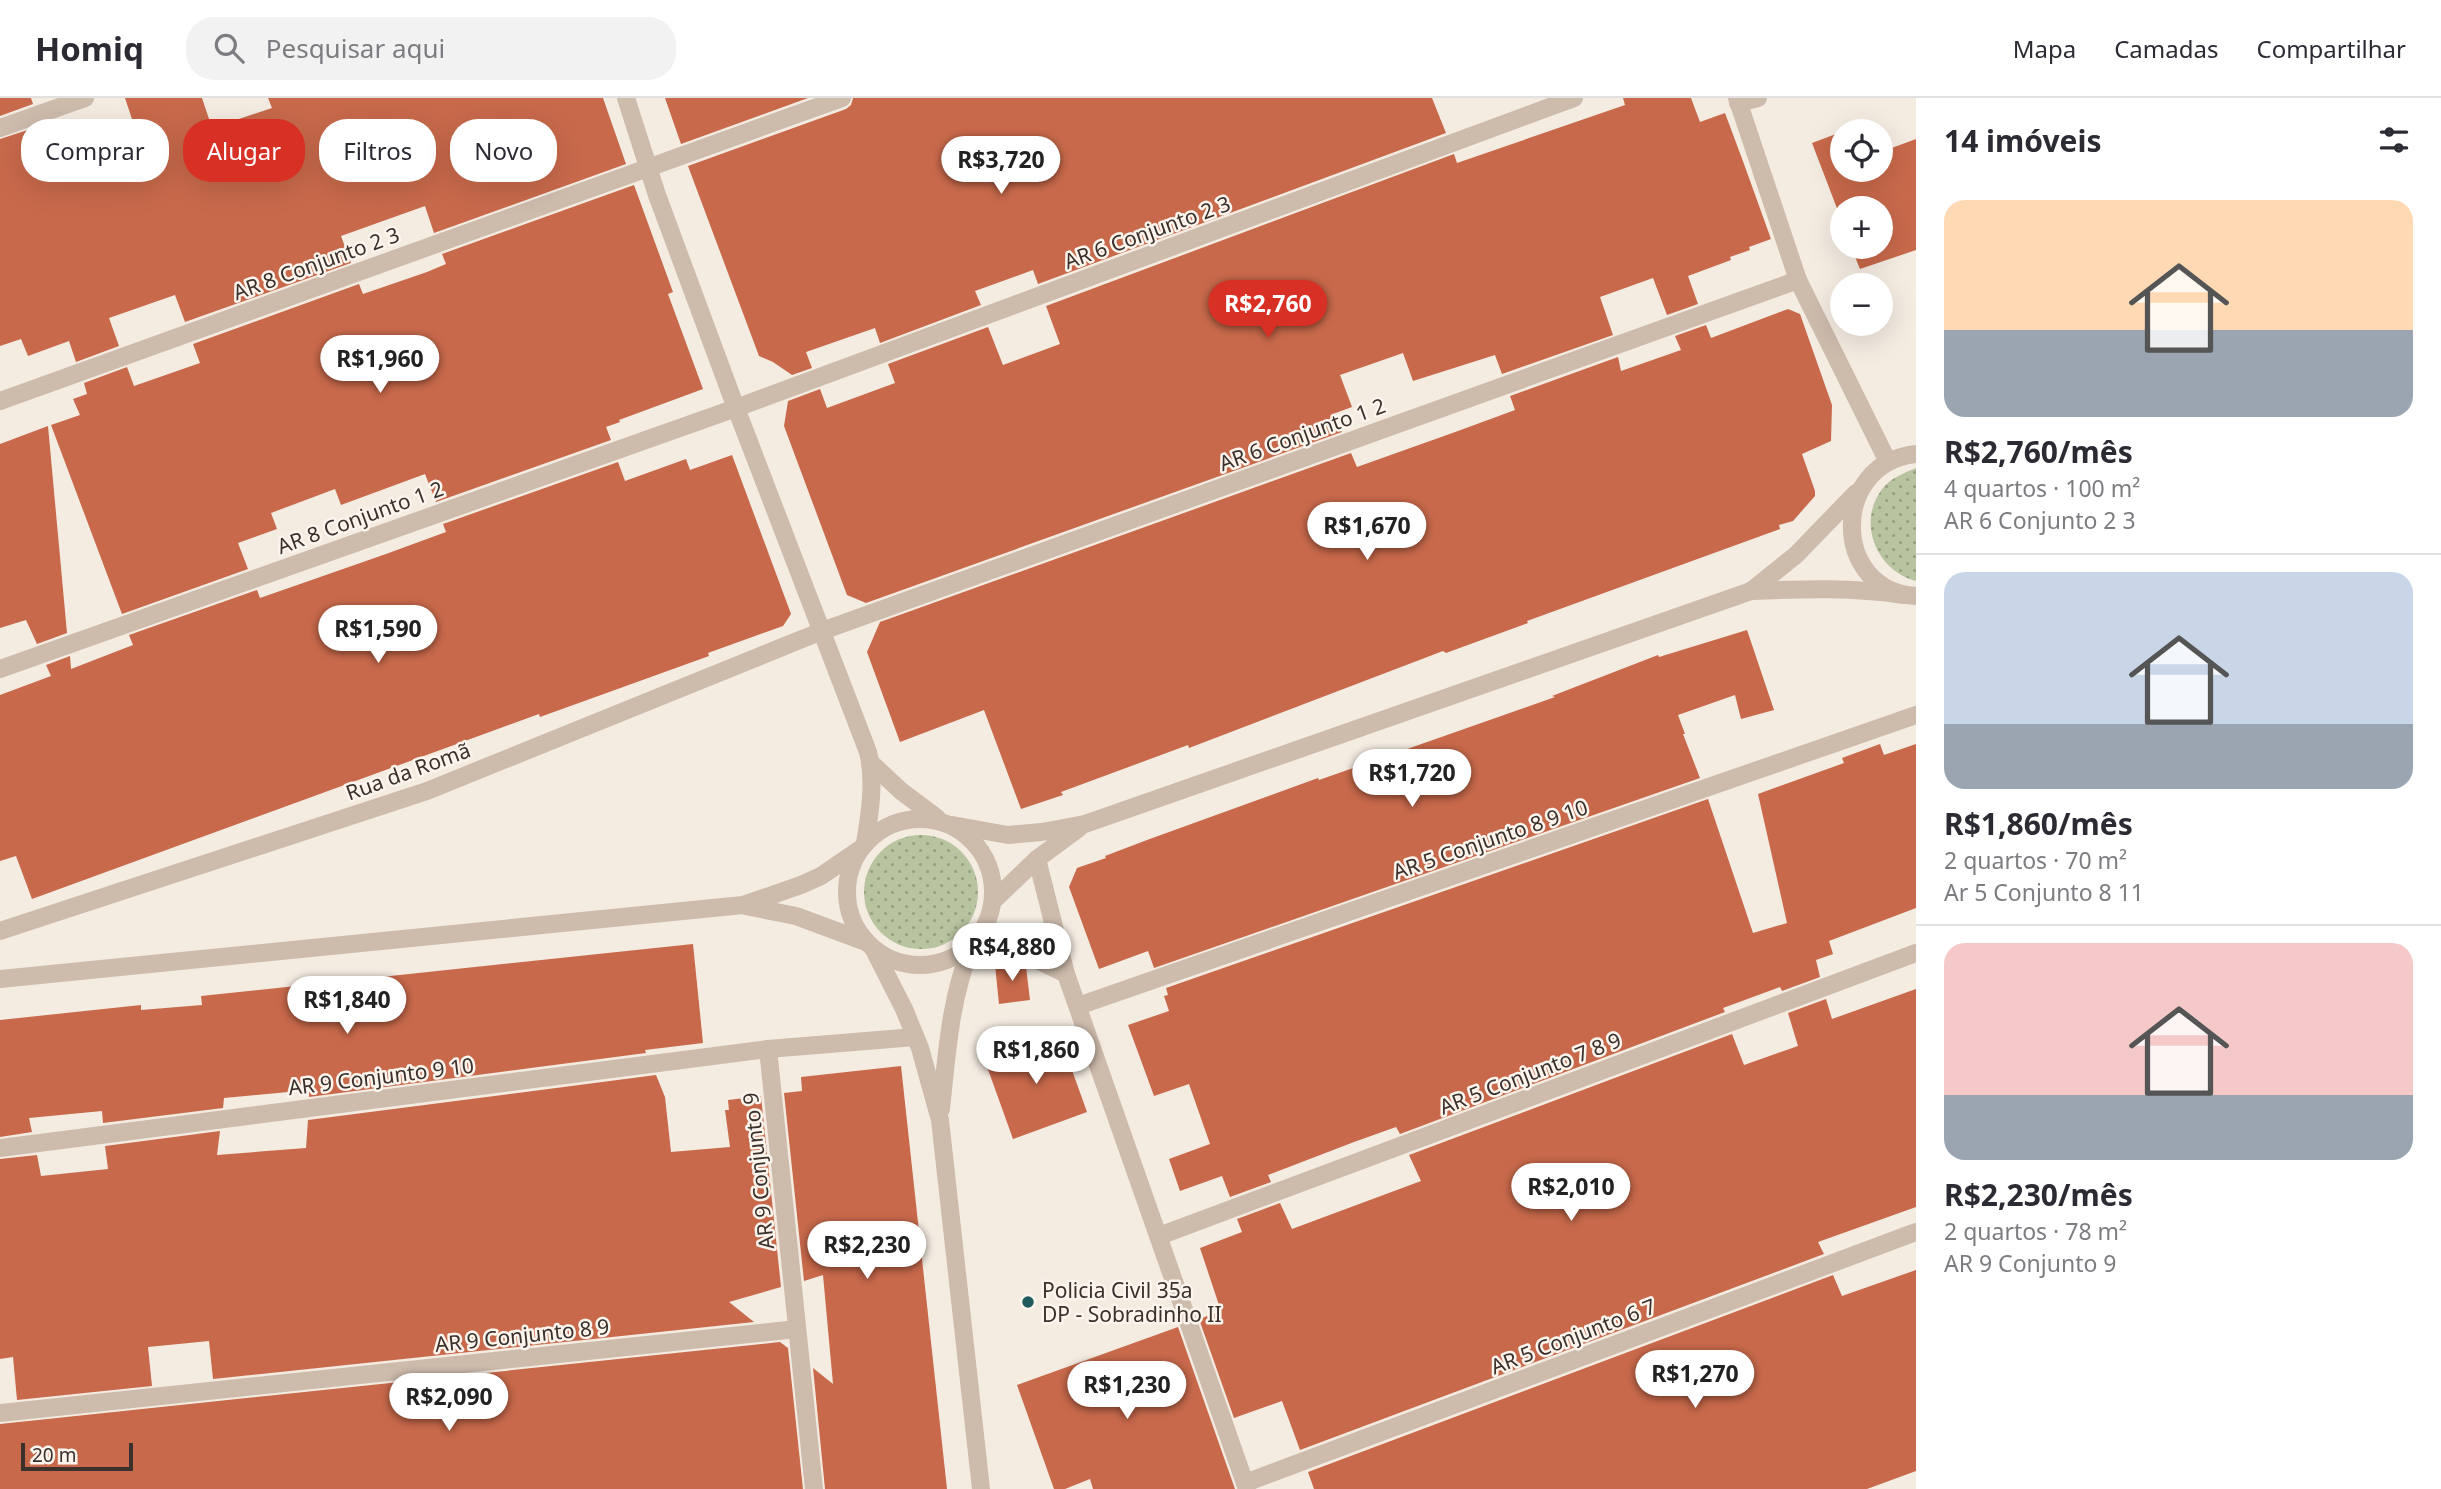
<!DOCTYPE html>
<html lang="pt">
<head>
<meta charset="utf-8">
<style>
  :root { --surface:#fff; --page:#f2f2f3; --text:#2b2b33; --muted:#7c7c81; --line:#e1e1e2; --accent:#d93025 }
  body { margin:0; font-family:"Noto Sans",sans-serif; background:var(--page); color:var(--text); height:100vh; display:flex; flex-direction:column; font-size:26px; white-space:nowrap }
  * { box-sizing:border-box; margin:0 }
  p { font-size:23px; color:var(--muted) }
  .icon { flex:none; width:38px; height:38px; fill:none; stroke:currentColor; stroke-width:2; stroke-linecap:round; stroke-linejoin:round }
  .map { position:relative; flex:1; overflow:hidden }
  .side { display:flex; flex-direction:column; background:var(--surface); width:525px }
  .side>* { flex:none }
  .banner { position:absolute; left:21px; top:21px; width:665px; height:63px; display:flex; gap:14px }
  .tools { position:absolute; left:1830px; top:21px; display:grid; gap:14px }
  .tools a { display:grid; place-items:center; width:63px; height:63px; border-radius:50%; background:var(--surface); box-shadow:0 7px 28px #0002; font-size:35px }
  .scale { position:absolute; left:21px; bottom:18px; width:112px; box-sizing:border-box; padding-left:7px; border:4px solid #3b302b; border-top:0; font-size:19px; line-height:24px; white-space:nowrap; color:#3b302b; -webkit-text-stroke:5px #fbf5ee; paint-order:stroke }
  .price { position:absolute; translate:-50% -60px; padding:0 16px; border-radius:24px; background:#fff; color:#222; font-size:23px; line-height:46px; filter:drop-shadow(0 2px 4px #0008) }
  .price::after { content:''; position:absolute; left:50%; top:42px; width:21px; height:16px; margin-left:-10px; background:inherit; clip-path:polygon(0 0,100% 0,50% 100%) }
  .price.on { background:var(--accent); color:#fff }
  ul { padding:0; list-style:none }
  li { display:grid; align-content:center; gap:14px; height:371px; padding:0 28px }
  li+li { border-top:2px solid var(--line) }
  li span { display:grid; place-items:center; height:217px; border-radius:21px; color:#555 }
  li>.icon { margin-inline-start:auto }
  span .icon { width:126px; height:126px; fill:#fffc; stroke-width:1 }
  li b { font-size:30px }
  h2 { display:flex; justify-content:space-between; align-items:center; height:84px; padding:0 28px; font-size:30px }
  .pill { padding:0 24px; border-radius:28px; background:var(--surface); box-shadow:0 7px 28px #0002; font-size:24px; line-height:63px }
  .pill.on { background:var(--accent); color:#fff }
  header { display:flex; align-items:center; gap:42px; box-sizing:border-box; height:98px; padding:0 35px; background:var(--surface); border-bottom:2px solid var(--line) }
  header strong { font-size:33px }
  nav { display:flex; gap:38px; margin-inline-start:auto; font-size:24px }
  .search { width:490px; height:63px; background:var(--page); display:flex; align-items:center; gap:18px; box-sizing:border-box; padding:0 24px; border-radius:28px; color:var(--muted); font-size:26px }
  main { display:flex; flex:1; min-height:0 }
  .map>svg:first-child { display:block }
  .grass { fill:url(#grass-dots) }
  .building { fill:#c8694b }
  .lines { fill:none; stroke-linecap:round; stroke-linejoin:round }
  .minor { stroke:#cdbbac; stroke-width:18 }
  .tertiary { stroke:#cdbbac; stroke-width:18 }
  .poi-dot { fill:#1f5a5e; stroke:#fbf5ee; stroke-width:2.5 }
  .labels { text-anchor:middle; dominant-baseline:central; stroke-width:5; stroke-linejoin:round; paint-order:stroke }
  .street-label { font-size:21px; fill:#3b302b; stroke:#fbf5ee }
  .poi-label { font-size:21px; fill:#3b302b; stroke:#fbf5ee; text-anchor:start }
</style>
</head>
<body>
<header>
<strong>Homiq</strong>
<div class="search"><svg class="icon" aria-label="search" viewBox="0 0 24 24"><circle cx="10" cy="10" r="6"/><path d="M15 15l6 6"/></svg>Pesquisar aqui</div>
<nav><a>Mapa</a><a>Camadas</a><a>Compartilhar</a></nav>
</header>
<main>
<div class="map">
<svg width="1916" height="1391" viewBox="0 0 1916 1391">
  <defs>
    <pattern id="grass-dots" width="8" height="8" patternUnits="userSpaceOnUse" patternTransform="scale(1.75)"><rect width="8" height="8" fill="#b8c4a0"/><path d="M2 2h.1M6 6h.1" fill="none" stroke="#97a083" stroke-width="1.8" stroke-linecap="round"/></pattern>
  </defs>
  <rect width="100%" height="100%" fill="#f4ebe1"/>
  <g class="grass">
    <path d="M 1916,370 L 1916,483 C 1876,473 1856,423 1883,390 C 1891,380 1904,375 1916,370 Z"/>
    <circle cx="921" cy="794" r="57"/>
  </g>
  <g class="building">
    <polygon points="0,0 31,0 33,6 0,18"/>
    <polygon points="125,0 202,0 212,30 272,10 268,0 603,0 626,66 434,135 425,108 341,138 351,165 185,224 175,197 109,220 119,248 76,264 69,243 28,258 21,241 0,248 0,41 40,28 52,65 136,33"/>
    <polygon points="665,0 808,0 681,46"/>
    <polygon points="853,0 1432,0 1446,35 1038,186 1033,172 975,193 981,207 880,245 875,230 806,254 812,270 792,277 773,264 759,258 688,68 846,11 851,7"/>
    <polygon points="1623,0 1691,0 1700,24 1725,15 1744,66 1771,141 1749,149 1750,152 1730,159 1731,162 1688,178 1698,206 1667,217 1653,180 1600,199 1613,237 1502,276 1495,257 1413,283 1403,255 1340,277 1352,309 1333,316 1342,334 866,505 847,497 784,328 788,303 820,291 827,310 895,285 888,266 988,229 1003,267 1060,246 1046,208 1454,56 1457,65 1625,7"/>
    <polygon points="1868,24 1871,33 1843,33 1843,72 1881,72 1881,54 1916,41 1916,152 1860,171 1851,149 1881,149 1881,110 1843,110 1843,126 1812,45"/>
    <polygon points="634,87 673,194 668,196 703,291 619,322 620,324 606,329 611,342 436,404 425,376 341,407 335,391 271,415 277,431 238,445 248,471 122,516 51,327 80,317 73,301 87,296 84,285 127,269 134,288 200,265 193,246 359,186 363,196 427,174 446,166 442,156"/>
    <polygon points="1788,211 1800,216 1832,307 1831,343 1802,356 1815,393 1815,398 1793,423 1779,427 1780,431 1527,523 1528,525 1446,555 1443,553 1189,650 1188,647 1061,694 1063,697 1021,711 984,612 900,644 867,554 880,524 1351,355 1357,369 1458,333 1515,312 1510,298 1618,259 1621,273 1681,252 1675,238 1706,227 1711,240"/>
    <polygon points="48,328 67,535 37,546 26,522 0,530 0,346"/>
    <polygon points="732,357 791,516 783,528 708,555 709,558 540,619 539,616 32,801 16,758 0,763 0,597 51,578 46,567 70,558 71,571 133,547 129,537 257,492 260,500 386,456 446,434 443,426 618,364 625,383 686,361 690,372"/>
    <polygon points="1747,532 1774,612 1741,621 1735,597 1678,617 1685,636 1683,636 1700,680 1154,870 1148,853 1099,871 1069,789 1077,770 1106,760 1105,758 1147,742 1318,680 1319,682 1555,599 1552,598 1658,557 1659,559"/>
    <polygon points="1880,646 1884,657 1916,646 1916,810 1829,843 1833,856 1816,862 1820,879 1782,893 1780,889 1723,910 1725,914 1400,1036 1396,1029 1354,1044 1268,1077 1271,1084 1230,1099 1222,1078 1180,1093 1169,1061 1210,1046 1189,986 1154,998 1128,927 1169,913 1164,898 1168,897 1166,890 1708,701 1753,835 1787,825 1758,696 1844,665 1842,660"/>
    <polygon points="693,846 703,945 645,952 646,955 309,999 309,992 224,1000 223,1010 103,1025 102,1013 29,1020 32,1034 0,1039 0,922 141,907 141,912 202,907 201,898"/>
    <polygon points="1016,864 1026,869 1030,902 999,906 995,867"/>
    <polygon points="1916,891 1916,1109 1818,1144 1824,1156 1300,1352 1282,1303 1234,1320 1199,1221 1221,1213 1200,1150 1242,1134 1237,1121 1280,1105 1292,1131 1421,1083 1409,1057 1732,936 1744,967 1798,948 1788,915 1826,901 1832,921"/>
    <polygon points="1059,936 1087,1014 1013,1041 985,963"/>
    <polygon points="901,968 947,1391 825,1391 813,1270 833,1286 823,1177 804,1183 784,995 802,993 801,979"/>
    <polygon points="656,977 665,999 671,1054 730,1049 725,1012 729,1012 728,1002 761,998 781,1189 729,1204 754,1224 213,1281 209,1243 148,1249 152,1288 17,1302 13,1259 0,1261 0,1061 37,1057 41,1078 108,1071 105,1048 220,1033 217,1057 306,1050 308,1022"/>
    <polygon points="1916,1172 1916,1373 1867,1391 1314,1391 1308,1374 1833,1177 1842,1198"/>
    <polygon points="1178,1229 1235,1391 1093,1391 1090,1381 1065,1391 1054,1391 1017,1287"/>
    <polygon points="780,1244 788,1250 803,1391 0,1391 0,1326"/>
  </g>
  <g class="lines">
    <g class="minor">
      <polyline points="1738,5 1758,0"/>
      <polyline points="0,30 85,0"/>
      <polyline points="0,303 842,0"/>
      <polyline points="0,571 736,310 1574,0"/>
      <polyline points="1037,761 1066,876 1247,1391"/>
      <polyline points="0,833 427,693 822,533 1798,182"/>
      <polyline points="981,835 1066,876"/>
      <polyline points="1078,908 1916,617"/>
      <polyline points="768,951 814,1391"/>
      <polyline points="0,1050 768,951 915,939"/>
      <polyline points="1159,1138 1916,855"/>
      <polyline points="0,1315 797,1231"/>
      <polyline points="1245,1385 1916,1134"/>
    </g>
    <g class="tertiary">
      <path d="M 626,0 L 657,97 L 736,310 L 868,654 C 875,683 870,716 865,745"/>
      <polyline points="1737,0 1798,182 1888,364"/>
      <path d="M 1916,356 C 1830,365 1831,493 1916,498"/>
      <polyline points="1751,493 1796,457 1856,395"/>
      <polyline points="870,664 901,693 937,720"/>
      <circle cx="920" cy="794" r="73"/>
      <path d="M 952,727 L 1008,737 L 1042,734 L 1085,726 L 1751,493 C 1803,491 1853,489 1904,497"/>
      <polyline points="994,802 1037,761 1079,730"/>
      <polyline points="746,808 796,818 866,844"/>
      <polyline points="873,850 904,911 920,950 940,1022 981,1391"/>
      <polyline points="0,881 743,807 801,787 821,778 859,752"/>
      <path d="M 941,1011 C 947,955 950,900 972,847"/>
    </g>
  </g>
  <circle class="poi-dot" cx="1028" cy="1204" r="7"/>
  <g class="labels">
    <g class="street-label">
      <text transform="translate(1147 134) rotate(-20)">AR 6 Conjunto 2 3</text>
      <text transform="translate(316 165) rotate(-20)">AR 8 Conjunto 2 3</text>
      <text transform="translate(1302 336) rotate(-20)">AR 6 Conjunto 1 2</text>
      <text transform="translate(360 419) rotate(-20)">AR 8 Conjunto 1 2</text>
      <text transform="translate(408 673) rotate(-20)">Rua da Romã</text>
      <text transform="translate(1490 741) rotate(-19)">AR 5 Conjunto 8 9 10</text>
      <text transform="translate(1530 975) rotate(-21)">AR 5 Conjunto 7 8 9</text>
      <text transform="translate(381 978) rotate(-7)">AR 9 Conjunto 9 10</text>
      <text transform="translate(758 1073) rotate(-96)">AR 9 Conjunto 9</text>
      <text transform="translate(522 1237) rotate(-6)">AR 9 Conjunto 8 9</text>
      <text transform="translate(1573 1238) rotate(-21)">AR 5 Conjunto 6 7</text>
    </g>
    <g class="poi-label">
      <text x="1042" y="1192">Policia Civil 35a<tspan x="1042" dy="24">DP - Sobradinho II</tspan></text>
    </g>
  </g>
</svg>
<div class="tools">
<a><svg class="icon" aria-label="locate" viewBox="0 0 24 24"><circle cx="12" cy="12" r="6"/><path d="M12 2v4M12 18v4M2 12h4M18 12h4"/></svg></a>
<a>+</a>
<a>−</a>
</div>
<div class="scale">20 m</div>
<b class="price" style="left:1001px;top:98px">R$3,720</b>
<b class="price on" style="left:1268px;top:242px">R$2,760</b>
<b class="price" style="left:380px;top:297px">R$1,960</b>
<b class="price" style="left:1367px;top:464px">R$1,670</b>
<b class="price" style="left:378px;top:567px">R$1,590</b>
<b class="price" style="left:1412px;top:711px">R$1,720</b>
<b class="price" style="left:1012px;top:885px">R$4,880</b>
<b class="price" style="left:347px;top:938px">R$1,840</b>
<b class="price" style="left:1036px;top:988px">R$1,860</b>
<b class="price" style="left:1571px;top:1125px">R$2,010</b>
<b class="price" style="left:867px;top:1183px">R$2,230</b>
<b class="price" style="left:1695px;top:1312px">R$1,270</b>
<b class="price" style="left:1127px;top:1323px">R$1,230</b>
<b class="price" style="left:449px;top:1335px">R$2,090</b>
<div class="banner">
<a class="pill">Comprar</a>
<a class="pill on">Alugar</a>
<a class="pill">Filtros</a>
<a class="pill">Novo</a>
</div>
</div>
<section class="side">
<h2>14 imóveis<svg class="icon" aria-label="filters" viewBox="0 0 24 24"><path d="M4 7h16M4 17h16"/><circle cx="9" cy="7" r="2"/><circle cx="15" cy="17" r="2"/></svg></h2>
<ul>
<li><span style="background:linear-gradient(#ffd9b3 60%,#9aa5b1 0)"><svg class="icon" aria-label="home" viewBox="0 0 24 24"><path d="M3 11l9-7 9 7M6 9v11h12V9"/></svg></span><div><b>R$2,760/mês</b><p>4 quartos · 100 m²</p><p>AR 6 Conjunto 2 3</p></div></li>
<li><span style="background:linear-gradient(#c9d6e8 70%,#9aa5b1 0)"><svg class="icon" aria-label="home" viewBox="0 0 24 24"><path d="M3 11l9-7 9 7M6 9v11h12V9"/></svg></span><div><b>R$1,860/mês</b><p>2 quartos · 70 m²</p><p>Ar 5 Conjunto 8 11</p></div></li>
<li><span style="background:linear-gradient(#f6c9c9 70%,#9aa5b1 0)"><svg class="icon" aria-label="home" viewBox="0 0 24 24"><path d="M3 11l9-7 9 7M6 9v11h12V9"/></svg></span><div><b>R$2,230/mês</b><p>2 quartos · 78 m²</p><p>AR 9 Conjunto 9</p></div></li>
</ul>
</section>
</main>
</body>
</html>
